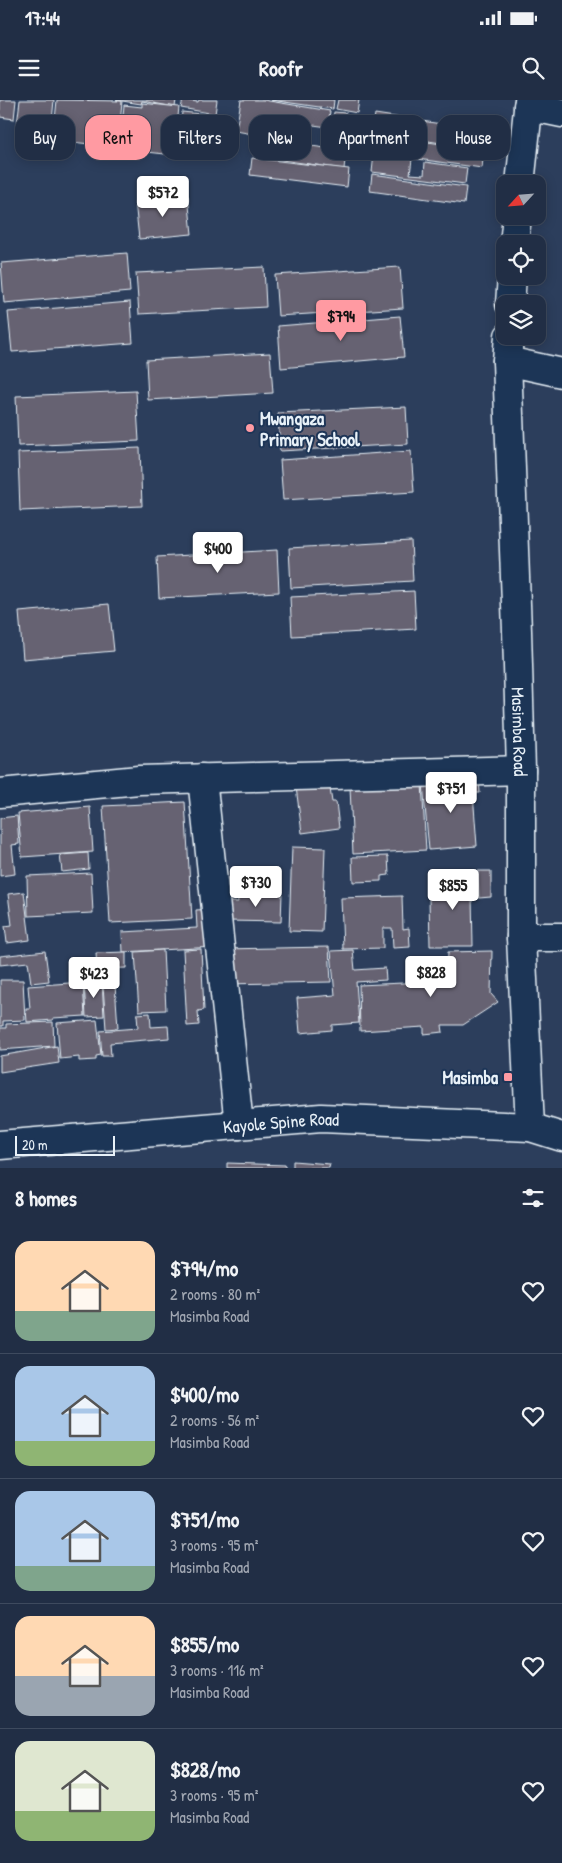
<!DOCTYPE html>
<html lang="en">
<head>
<meta charset="utf-8">
<style>
  :root { --surface:#212e45; --page:#29364c; --text:#f1f3f6; --muted:#a2a8b3; --line:#3e4a5e; --accent:#ff9aa2 }
  body { margin:0; font-family:"Patrick Hand",sans-serif; background:var(--page); color:var(--text); height:100vh; display:flex; flex-direction:column; font-size:19px; white-space:nowrap }
  * { box-sizing:border-box; margin:0 }
  p { font-size:16px; color:var(--muted) }
  .icon { flex:none; width:28px; height:28px; fill:none; stroke:currentColor; stroke-width:2; stroke-linecap:round; stroke-linejoin:round }
  .map { position:relative; height:1068px; overflow:hidden }
  .details { display:flex; flex-direction:column; background:var(--surface); flex:1 }
  .details>* { flex:none }
  .banner { position:absolute; left:15px; top:15px; width:532px; height:45px; display:flex; gap:10px }
  .needle { width:32px; rotate:244deg }
  .fabs { position:absolute; left:496px; top:75px; display:grid; gap:10px }
  .fabs a { display:grid; place-items:center; width:50px; height:50px; border-radius:10px; background:var(--surface); box-shadow:0 2px 12px #0003,0 0 0 1px var(--line); font-size:25px }
  .scale { position:absolute; left:15px; bottom:12px; width:100px; box-sizing:border-box; padding-left:5px; border:2px solid #e8f1f8; border-top:0; font-size:14px; line-height:18px; white-space:nowrap; color:#e8f1f8; -webkit-text-stroke:4px #1d3557; paint-order:stroke }
  .price { position:absolute; translate:-50% -42px; padding:0 11px; border-radius:5px; background:#fff; color:#222; font-size:16px; line-height:32px; filter:drop-shadow(0 1px 2px #0008) }
  .price::after { content:''; position:absolute; left:50%; top:30px; width:15px; height:11px; margin-left:-8px; background:inherit; clip-path:polygon(0 0,100% 0,50% 100%) }
  .price.active { background:var(--accent); color:#111 }
  ul { padding:0; list-style:none }
  li { display:flex; align-items:center; gap:15px; height:125px; padding:0 15px }
  li+li { border-top:1px solid var(--line) }
  li span { display:grid; place-items:center; flex:none; width:140px; height:100px; border-radius:15px; color:#555 }
  li>.icon { margin-inline-start:auto }
  span .icon { width:60px; height:60px; fill:#fffc; stroke-width:1 }
  li b { font-size:21px }
  h2 { display:flex; justify-content:space-between; align-items:center; height:60px; padding:0 15px; font-size:21px }
  .tag { padding:0 18px; border-radius:15px; background:var(--surface); box-shadow:0 2px 12px #0003,0 0 0 1px var(--line); font-size:18px; line-height:45px }
  .tag.active { background:var(--accent); color:#111 }
  .status { display:flex; justify-content:space-between; align-items:center; height:35px; padding:0 25px; background:var(--surface); direction:ltr }
  .status svg { height:14px; fill:currentColor }
  header { display:flex; justify-content:space-between; align-items:center; height:65px; padding:0 15px; background:var(--surface); font-size:22px; font-weight:800 }
  .map>svg:first-child { display:block }
  .building { fill:#666272; stroke:#e8f1f8 }
  .lines { fill:none; stroke-linecap:round; stroke-linejoin:round }
  .minor-casing { stroke:#e8f1f8; stroke-width:31 }
  .major-casing { stroke:#e8f1f8; stroke-width:31 }
  .minor { stroke:#1d3557; stroke-width:28 }
  .major { stroke:#1d3557; stroke-width:28 }
  .poi-dot { fill:#ff9aa2; stroke:#1d3557; stroke-width:2 }
  .labels { text-anchor:middle; dominant-baseline:central; stroke-width:4; stroke-linejoin:round; paint-order:stroke }
  .poi-label { font-size:18px; font-weight:bold; fill:#e8f1f8; stroke:#1d3557; text-anchor:start }
  .street-label { font-size:18px; fill:#e8f1f8; stroke:#1d3557 }
</style>
</head>
<body>
<div class="status"><b>17:44</b><svg viewBox="0 0 49 12"><path d="M0 12V9h3v3zM5 12V6h3v6zM10 12V3h3v9zM15 12V0h3v12zM26 1h20v11H26zM47 4h2v5h-2z"/></svg></div>
<header><svg class="icon" aria-label="menu" viewBox="0 0 24 24"><path d="M4 6h16M4 12h16M4 18h16"/></svg>Roofr<svg class="icon" aria-label="search" viewBox="0 0 24 24"><circle cx="10" cy="10" r="6"/><path d="M15 15l6 6"/></svg></header>
<div class="map">
<svg width="562" height="1068" viewBox="0 0 562 1068">
  <rect width="100%" height="100%" fill="#2c3e5c"/>
  <filter id="ink" filterUnits="userSpaceOnUse"><feTurbulence type="fractalNoise" baseFrequency=".02" numOctaves="2"/><feDisplacementMap in="SourceGraphic" scale="10" xChannelSelector="R" yChannelSelector="G"/><feConvolveMatrix kernelMatrix="1 2 1 2 8 2 1 2 1" color-interpolation-filters="sRGB"/></filter>
  <g filter="url(#ink)">
    <g class="building">
      <polygon points="0,0 16,0 14,19 0,17"/>
      <polygon points="20,0 54,0 51,31 25,27 23,34 16,33"/>
      <polygon points="57,0 122,1 118,47 53,40"/>
      <polygon points="116,0 176,0 175,7 142,1 141,4"/>
      <polygon points="183,0 198,2 199,0 217,0 215,14 181,8"/>
      <polygon points="241,0 263,0 330,11 328,27 306,24 303,43 236,31"/>
      <polygon points="271,0 334,0 333,9"/>
      <polygon points="338,0 359,0 357,13 336,9"/>
      <polygon points="142,3 179,7 174,55 120,49 124,5 142,7"/>
      <polygon points="182,12 221,16 217,60 178,57"/>
      <polygon points="334,12 346,13 344,25 349,26 347,49 324,46 325,36 331,37"/>
      <polygon points="375,14 488,31 485,50 372,32"/>
      <polygon points="371,34 484,50 482,68 368,52"/>
      <polygon points="256,38 346,51 344,69 254,56"/>
      <polygon points="374,54 412,59 410,74 424,75 425,62 467,68 465,84 372,72"/>
      <polygon points="252,58 349,69 347,87 250,75"/>
      <polygon points="372,74 466,87 464,104 370,91"/>
      <polygon points="188,96 192,134 139,139 135,101"/>
      <polygon points="127,153 130,192 4,203 1,163"/>
      <polygon points="264,167 266,207 139,214 136,173"/>
      <polygon points="400,167 403,208 278,216 275,175"/>
      <polygon points="130,202 133,243 12,252 8,212"/>
      <polygon points="400,216 404,257 281,268 278,226"/>
      <polygon points="270,253 273,293 148,300 146,260"/>
      <polygon points="136,291 139,341 18,346 16,296"/>
      <polygon points="406,307 408,344 280,351 278,313"/>
      <polygon points="140,348 142,406 20,411 18,353"/>
      <polygon points="411,351 414,392 283,400 280,360"/>
      <polygon points="411,441 413,481 291,488 289,448"/>
      <polygon points="277,450 279,492 159,498 157,457"/>
      <polygon points="414,491 416,529 292,536 290,497"/>
      <polygon points="109,504 114,551 23,559 19,512"/>
      <polygon points="479,679 480,693 473,693 477,746 429,750 423,684"/>
      <polygon points="329,682 332,702 336,702 339,728 302,733 296,687"/>
      <polygon points="422,684 426,750 353,754 350,687"/>
      <polygon points="185,702 192,819 110,823 103,706"/>
      <polygon points="90,707 93,752 22,757 18,713"/>
      <polygon points="17,716 19,744 12,745 15,774 0,776 0,718"/>
      <polygon points="292,747 325,748 322,832 289,831"/>
      <polygon points="88,753 89,769 62,772 60,755"/>
      <polygon points="388,756 389,775 381,776 381,781 353,782 352,757"/>
      <polygon points="478,771 491,771 491,797 479,798"/>
      <polygon points="91,773 93,813 28,816 27,776"/>
      <polygon points="437,776 477,776 478,797 472,797 473,846 430,846 429,797 437,796"/>
      <polygon points="24,792 30,840 7,843 5,826 12,825 8,794"/>
      <polygon points="237,792 282,793 281,822 228,821 227,802 238,802"/>
      <polygon points="402,796 403,829 409,828 410,847 393,848 392,828 383,828 383,848 343,849 341,798"/>
      <polygon points="213,809 215,847 123,852 122,832 197,828 196,810"/>
      <polygon points="329,847 331,882 224,884 223,849"/>
      <polygon points="201,849 204,910 198,911 199,925 187,926 183,850"/>
      <polygon points="163,850 166,910 139,911 135,852"/>
      <polygon points="353,850 355,870 385,868 386,880 356,882 359,923 332,925 332,930 300,933 297,898 335,895 331,851"/>
      <polygon points="45,851 49,881 31,883 28,862 0,865 0,856"/>
      <polygon points="492,851 491,894 498,902 463,925 442,925 443,932 424,934 424,927 360,931 359,885 447,881 448,852"/>
      <polygon points="126,852 126,868 97,869 96,853"/>
      <polygon points="114,870 118,928 106,929 102,871"/>
      <polygon points="0,880 23,880 25,920 3,921 3,926 0,926"/>
      <polygon points="102,880 104,916 86,917 84,881"/>
      <polygon points="83,882 85,916 53,918 53,920 27,922 26,909 30,909 28,886"/>
      <polygon points="150,913 151,927 168,926 169,938 110,943 111,956 102,956 100,931 138,928 137,914"/>
      <polygon points="97,920 101,955 96,956 96,960 79,961 79,957 60,959 57,923"/>
      <polygon points="53,922 54,946 0,950 0,928 6,928 6,924"/>
      <polygon points="57,946 59,963 0,972 0,956"/>
      <polygon points="293,1061 330,1064 329,1068 293,1068"/>
      <polygon points="227,1063 285,1065 285,1068 227,1068"/>
    </g>
    <g class="lines">
      <g class="minor-casing">
        <g id="minor">
          <polyline points="528,6 562,13"/>
          <polyline points="520,84 529,0"/>
          <polyline points="514,144 517,116"/>
          <polyline points="510,204 512,176"/>
          <path id="s1" d="M 509,236 L 507,261 L 517,531 L 521,670 L 521,837 L 530,1027"/>
          <polyline points="507,261 562,273"/>
          <polyline points="202,678 239,1025"/>
          <polyline points="0,693 139,680 521,670"/>
          <polyline points="521,837 562,837"/>
        </g>
      </g>
      <g class="major-casing">
        <g id="major">
          <path id="s2" d="M 0,1045 L 321,1018 L 530,1027 L 562,1037"/>
        </g>
      </g>
      <use href="#minor" class="minor"/>
      <use href="#major" class="major"/>
    </g>
  </g>
  <g class="poi-dot">
    <circle cx="250" cy="328" r="5"/>
    <rect x="503" y="972" width="10" height="10" rx="2.5"/>
  </g>
  <g class="labels">
    <g class="poi-label">
      <text x="260" y="318">Mwangaza<tspan x="260" dy="21">Primary School</tspan></text>
      <text x="498" y="977" text-anchor="end">Masimba</text>
    </g>
    <g class="street-label">
      <text stroke="none"><textPath href="#s1" startOffset="396">Masimba Road</textPath></text>
      <text stroke="none"><textPath href="#s2" startOffset="282">Kayole Spine Road</textPath></text>
    </g>
  </g>
</svg>
<div class="fabs">
<a><svg class="needle" viewBox="-14 -14 28 28"><path d="M0-13l5 13h-10z" fill="#e53935"/><path d="M0 13l5-13h-10z" fill="#a2a8b3"/></svg></a>
<a><svg class="icon" aria-label="locate" viewBox="0 0 24 24"><circle cx="12" cy="12" r="6"/><path d="M12 2v4M12 18v4M2 12h4M18 12h4"/></svg></a>
<a><svg class="icon" aria-label="layers" viewBox="0 0 24 24"><path d="M12 4l9 5-9 5-9-5zM3 14l9 5 9-5"/></svg></a>
</div>
<div class="scale">20 m</div>
<b class="price" style="left:163px;top:118px">$572</b>
<b class="price active" style="left:341px;top:242px">$794</b>
<b class="price" style="left:218px;top:474px">$400</b>
<b class="price" style="left:451px;top:714px">$751</b>
<b class="price" style="left:256px;top:808px">$730</b>
<b class="price" style="left:453px;top:811px">$855</b>
<b class="price" style="left:431px;top:898px">$828</b>
<b class="price" style="left:94px;top:899px">$423</b>
<div class="banner">
<a class="tag">Buy</a>
<a class="tag active">Rent</a>
<a class="tag">Filters</a>
<a class="tag">New</a>
<a class="tag">Apartment</a>
<a class="tag">House</a>
</div>
</div>
<section class="details">
<h2>8 homes<svg class="icon" aria-label="filters" viewBox="0 0 24 24"><path d="M4 7h16M4 17h16"/><circle cx="9" cy="7" r="2"/><circle cx="15" cy="17" r="2"/></svg></h2>
<ul>
<li><span style="background:linear-gradient(#ffd9b3 70%,#7fa58c 0)"><svg class="icon" aria-label="home" viewBox="0 0 24 24"><path d="M3 11l9-7 9 7M6 9v11h12V9"/></svg></span><div><b>$794/mo</b><p>2 rooms · 80 m²</p><p>Masimba Road</p></div><svg class="icon" aria-label="heart" viewBox="0 0 24 24"><path d="M12 20l-8-8c-3-5 5-10 8-4 3-6 11-1 8 4z"/></svg></li>
<li><span style="background:linear-gradient(#a9c7e8 75%,#8fb573 0)"><svg class="icon" aria-label="home" viewBox="0 0 24 24"><path d="M3 11l9-7 9 7M6 9v11h12V9"/></svg></span><div><b>$400/mo</b><p>2 rooms · 56 m²</p><p>Masimba Road</p></div><svg class="icon" aria-label="heart" viewBox="0 0 24 24"><path d="M12 20l-8-8c-3-5 5-10 8-4 3-6 11-1 8 4z"/></svg></li>
<li><span style="background:linear-gradient(#a9c7e8 75%,#7fa58c 0)"><svg class="icon" aria-label="home" viewBox="0 0 24 24"><path d="M3 11l9-7 9 7M6 9v11h12V9"/></svg></span><div><b>$751/mo</b><p>3 rooms · 95 m²</p><p>Masimba Road</p></div><svg class="icon" aria-label="heart" viewBox="0 0 24 24"><path d="M12 20l-8-8c-3-5 5-10 8-4 3-6 11-1 8 4z"/></svg></li>
<li><span style="background:linear-gradient(#ffd9b3 60%,#9aa5b1 0)"><svg class="icon" aria-label="home" viewBox="0 0 24 24"><path d="M3 11l9-7 9 7M6 9v11h12V9"/></svg></span><div><b>$855/mo</b><p>3 rooms · 116 m²</p><p>Masimba Road</p></div><svg class="icon" aria-label="heart" viewBox="0 0 24 24"><path d="M12 20l-8-8c-3-5 5-10 8-4 3-6 11-1 8 4z"/></svg></li>
<li><span style="background:linear-gradient(#dfe7d0 70%,#8fb573 0)"><svg class="icon" aria-label="home" viewBox="0 0 24 24"><path d="M3 11l9-7 9 7M6 9v11h12V9"/></svg></span><div><b>$828/mo</b><p>3 rooms · 95 m²</p><p>Masimba Road</p></div><svg class="icon" aria-label="heart" viewBox="0 0 24 24"><path d="M12 20l-8-8c-3-5 5-10 8-4 3-6 11-1 8 4z"/></svg></li>
</ul>
</section>
</body>
</html>
